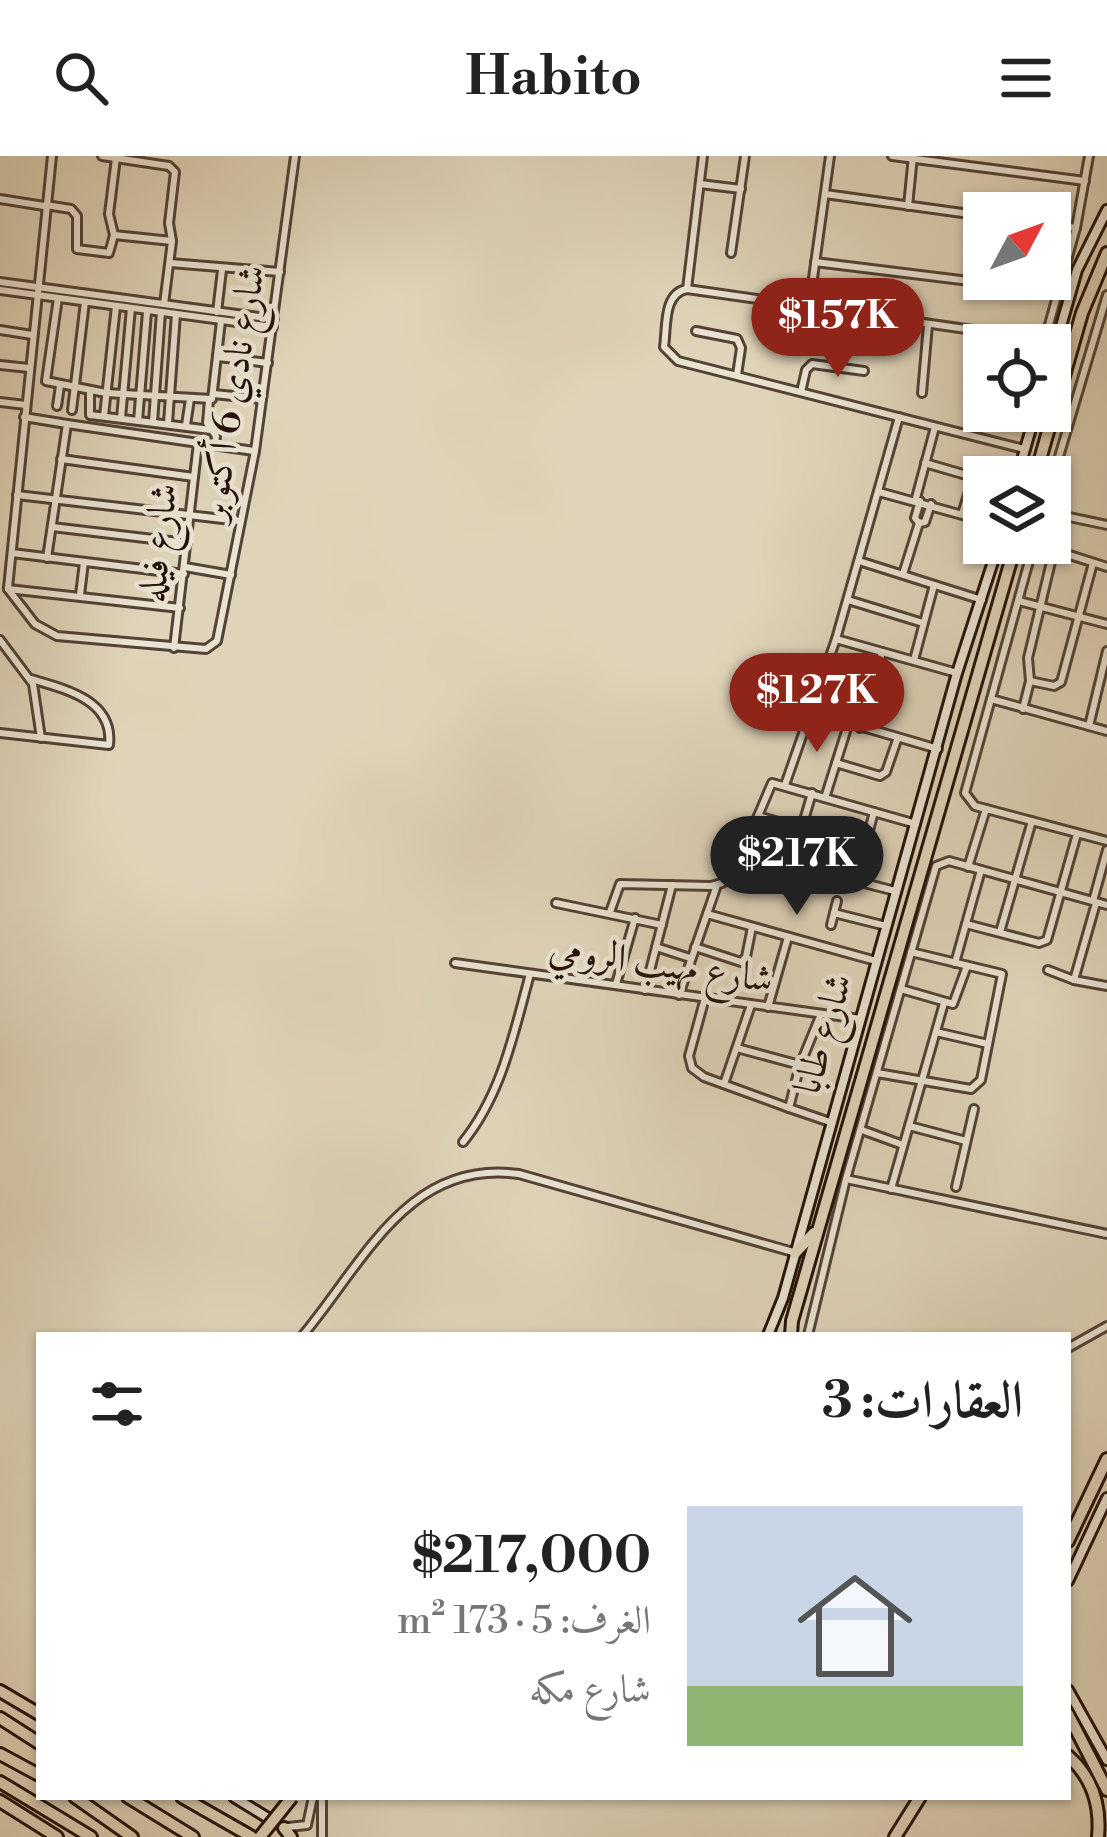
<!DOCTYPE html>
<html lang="ar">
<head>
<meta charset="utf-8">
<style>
  :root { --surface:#fff; --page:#f2f2f2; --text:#222; --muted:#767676; --accent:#8f2418 }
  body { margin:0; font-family:"Libre Bodoni",Amiri,serif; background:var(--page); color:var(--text); direction:rtl; height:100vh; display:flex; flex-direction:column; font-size:45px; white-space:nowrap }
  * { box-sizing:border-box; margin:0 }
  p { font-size:39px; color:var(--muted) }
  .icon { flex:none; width:66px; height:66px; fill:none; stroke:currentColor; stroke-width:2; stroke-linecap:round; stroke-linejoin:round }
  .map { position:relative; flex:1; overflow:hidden; direction:ltr }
  .side { position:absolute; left:36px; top:1176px; width:1035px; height:468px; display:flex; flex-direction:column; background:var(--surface); border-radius:0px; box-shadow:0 3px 9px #0004; direction:rtl }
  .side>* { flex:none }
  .needle { width:78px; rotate:49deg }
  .buttons { position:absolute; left:963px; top:36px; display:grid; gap:24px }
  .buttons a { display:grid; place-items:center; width:108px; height:108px; border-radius:0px; background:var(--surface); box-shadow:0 3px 9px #0004; font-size:60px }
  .price { position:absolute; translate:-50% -102px; padding:0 27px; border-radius:42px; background:var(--accent); color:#fff; font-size:39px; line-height:78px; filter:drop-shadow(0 3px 6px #0008) }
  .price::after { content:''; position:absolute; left:50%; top:72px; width:36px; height:27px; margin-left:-18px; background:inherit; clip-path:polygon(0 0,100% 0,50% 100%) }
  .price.current { background:#222; color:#fff }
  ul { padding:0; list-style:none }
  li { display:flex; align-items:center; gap:36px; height:300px; padding:0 48px }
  li span { display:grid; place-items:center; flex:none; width:336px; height:240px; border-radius:0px; color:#555 }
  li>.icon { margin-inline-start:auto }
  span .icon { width:144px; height:144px; fill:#fffc; stroke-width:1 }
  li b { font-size:51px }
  h2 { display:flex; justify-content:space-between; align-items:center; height:144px; padding:0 48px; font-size:51px }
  header { display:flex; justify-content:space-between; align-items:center; height:156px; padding:0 48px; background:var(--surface); font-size:54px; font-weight:700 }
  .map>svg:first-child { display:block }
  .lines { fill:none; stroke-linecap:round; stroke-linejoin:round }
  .street-casing { stroke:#534236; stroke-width:12 }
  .secondary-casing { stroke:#24110a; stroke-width:14 }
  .highway-casing { stroke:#24110a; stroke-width:16 }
  .street { stroke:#eae3d2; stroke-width:6 }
  .secondary { stroke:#eae3d2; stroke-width:8 }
  .highway { stroke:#dfd4b9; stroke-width:10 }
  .highway-bridge-casing { stroke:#24110a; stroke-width:16; stroke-linecap:butt }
  .highway-bridge { stroke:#dfd4b9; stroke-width:10 }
  .labels { text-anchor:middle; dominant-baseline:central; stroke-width:9; stroke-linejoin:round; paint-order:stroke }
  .street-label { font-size:39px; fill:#24110a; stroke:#eae3d2 }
</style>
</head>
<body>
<header><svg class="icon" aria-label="menu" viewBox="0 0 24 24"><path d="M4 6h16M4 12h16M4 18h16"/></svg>Habito<svg class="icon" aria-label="search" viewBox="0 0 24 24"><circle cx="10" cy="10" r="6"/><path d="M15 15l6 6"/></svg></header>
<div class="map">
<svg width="1107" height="1681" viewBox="0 0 1107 1681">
  <rect width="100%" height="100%" fill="#dfd4b9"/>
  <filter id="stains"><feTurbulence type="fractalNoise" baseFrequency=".00167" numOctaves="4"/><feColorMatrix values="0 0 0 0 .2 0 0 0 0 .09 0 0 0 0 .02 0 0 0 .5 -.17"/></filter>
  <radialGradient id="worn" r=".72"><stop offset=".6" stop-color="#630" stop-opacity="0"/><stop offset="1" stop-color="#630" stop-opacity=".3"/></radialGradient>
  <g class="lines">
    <g class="street-casing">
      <g id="street">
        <polyline points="102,0 169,10 175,16 169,67 172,85 164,148"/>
        <polyline points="892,0 1085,25"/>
        <polyline points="700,28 741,33"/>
        <polyline points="825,38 984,60"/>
        <polyline points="0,43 44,50"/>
        <polyline points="46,49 71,53 77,60 77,93 109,97 114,79 109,58 116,2"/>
        <polyline points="908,50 913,0"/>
        <polyline points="1050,68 1076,72"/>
        <polyline points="114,79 172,85"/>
        <polyline points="731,97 745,0"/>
        <polyline points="815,106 1058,136"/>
        <polyline points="170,107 280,116"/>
        <polyline points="0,126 274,163"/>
        <polyline points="687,133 703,0"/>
        <polyline points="0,134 273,171"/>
        <polyline points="58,142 46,225 106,237 212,243 221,165"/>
        <polyline points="809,151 830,0"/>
        <polyline points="217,156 222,114"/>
        <polyline points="0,174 32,179"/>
        <polyline points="696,175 737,183 741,192 737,219"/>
        <polyline points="1045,183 1076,72 1089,0"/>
        <polyline points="218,201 268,207"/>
        <polyline points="0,209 29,212"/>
        <polyline points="90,235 90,259 211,274"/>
        <polyline points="801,236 806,214 812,208 864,215"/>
        <polyline points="922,237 928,169"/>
        <polyline points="214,238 262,243"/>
        <polyline points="209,244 207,267 216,280 215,289"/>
        <polyline points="0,246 26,249"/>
        <polyline points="57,250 60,230"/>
        <polyline points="72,254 85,146"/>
        <polyline points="104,260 116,150"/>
        <polyline points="24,261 67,268 47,402"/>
        <polyline points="121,262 131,152"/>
        <polyline points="138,265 147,156"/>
        <polyline points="153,266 161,156"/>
        <polyline points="168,267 176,158"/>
        <polyline points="67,268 254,295"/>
        <polyline points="186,269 190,243"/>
        <path d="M 1024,293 L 678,205 L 664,191 C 667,171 663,137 687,133 L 1057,186"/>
        <polyline points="61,303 194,321"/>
        <polyline points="925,307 973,321"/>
        <polyline points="1050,331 1107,139"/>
        <polyline points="879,336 984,365"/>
        <polyline points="17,339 240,365"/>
        <polyline points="916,342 935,271"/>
        <polyline points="1050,357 1107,369"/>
        <polyline points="962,358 977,310"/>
        <polyline points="919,367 925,366 931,348"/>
        <polyline points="52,371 187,387"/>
        <polyline points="1034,387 965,637 975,650 1107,685"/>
        <polyline points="1054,394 1107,411"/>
        <polyline points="12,397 184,418"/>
        <polyline points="859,405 982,444"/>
        <polyline points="185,411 231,419"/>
        <polyline points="903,418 919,367 915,362 920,345"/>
        <polyline points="8,432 52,0"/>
        <polyline points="8,433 35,468 57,480 206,493 217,485 255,295 295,0"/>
        <polyline points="8,433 180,452"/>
        <polyline points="80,439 84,406"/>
        <polyline points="848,444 923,467"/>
        <polyline points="1019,445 1107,468"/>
        <polyline points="836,483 957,517"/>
        <polyline points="0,484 33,528 41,582"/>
        <polyline points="174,492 198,287"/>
        <polyline points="914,504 934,429"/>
        <polyline points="1030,525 1054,530 1061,526 1093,407"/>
        <polyline points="991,543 1107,575"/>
        <polyline points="1023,553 1030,525 1028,502 1062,360"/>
        <polyline points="812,556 938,593"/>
        <polyline points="1089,570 1107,495"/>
        <polyline points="860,572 882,496"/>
        <path d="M 0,577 L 109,589 C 114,544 65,533 31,523"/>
        <polyline points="836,607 880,620 886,616 897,584"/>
        <polyline points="785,629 836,483 899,261"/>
        <polyline points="825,642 848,569"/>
        <polyline points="758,660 864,691"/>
        <polyline points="746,691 791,708 895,735"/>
        <polyline points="791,708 812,637"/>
        <polyline points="968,711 986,653"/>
        <polyline points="855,726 874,656"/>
        <polyline points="1093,745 1107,694"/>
        <polyline points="556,747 662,769"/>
        <polyline points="610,756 620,728 711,730 722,727 735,714 772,627 916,668"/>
        <polyline points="834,757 886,770"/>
        <polyline points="707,758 876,805"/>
        <polyline points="966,768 1039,787 1047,784 1077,678"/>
        <polyline points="831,769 837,745"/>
        <polyline points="1000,776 1032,665"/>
        <polyline points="656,791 690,802"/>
        <polyline points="695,791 741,806 746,801 752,771"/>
        <polyline points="455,807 860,863"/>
        <polyline points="955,807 981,714"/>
        <polyline points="1048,814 1074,824 1107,830"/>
        <polyline points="1074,824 1096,747"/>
        <polyline points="616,828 635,762"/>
        <polyline points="901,833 953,848 967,810"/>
        <polyline points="645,834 672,729"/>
        <polyline points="679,839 717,729"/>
        <polyline points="705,842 689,900 692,912 704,921 789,952 800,909 821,858"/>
        <polyline points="768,851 788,781"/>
        <polyline points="936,876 988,888"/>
        <polyline points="737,892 800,909"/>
        <polyline points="877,917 971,933 981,924 1002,818 911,796"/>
        <polyline points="724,928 751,849"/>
        <polyline points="789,952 830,966"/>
        <polyline points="909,970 966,985"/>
        <polyline points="862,974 903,989"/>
        <path d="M 463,986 C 502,938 514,876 530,818"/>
        <polyline points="846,1023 1107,1078"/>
        <polyline points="956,1031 974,953"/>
        <polyline points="891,1033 944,847"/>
        <path d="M 303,1179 C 364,1106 408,1003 519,1018 L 793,1096"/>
        <polyline points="808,1179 846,1023 936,710 949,705 1107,749"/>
        <polyline points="1068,1192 1107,1170"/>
        <polyline points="322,1641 322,1681"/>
        <polyline points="288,1671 307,1669 313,1641"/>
      </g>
    </g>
    <g class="secondary-casing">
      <g id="secondary">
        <polyline points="1050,209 1077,114 1107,54"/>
        <polyline points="1017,321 1036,255"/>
        <polyline points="768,1179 783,1142 957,517 999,387"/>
        <polyline points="1068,1425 1107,1342"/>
        <polyline points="1068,1534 1107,1604"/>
        <polyline points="234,1641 276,1667"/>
      </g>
    </g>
    <g class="highway-casing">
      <g id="highway">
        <polyline points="1035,321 1082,157 1107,97"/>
        <polyline points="795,1097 814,1077"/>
        <polyline points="791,1179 792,1165 1016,387"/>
        <polyline points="1068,1385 1107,1303"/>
        <polyline points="0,1535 39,1558"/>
        <polyline points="1068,1558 1107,1634"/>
        <polyline points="0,1562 39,1587"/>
        <polyline points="0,1598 39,1619"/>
        <path d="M 1068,1600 C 1093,1622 1101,1649 1098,1681"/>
        <polyline points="0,1626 91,1681"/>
        <polyline points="75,1641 132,1681"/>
        <polyline points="128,1641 193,1681"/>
        <polyline points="182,1641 252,1681"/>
        <polyline points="0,1645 57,1681"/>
        <polyline points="284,1672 291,1681"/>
        <polyline points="895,1681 920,1641"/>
      </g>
    </g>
    <use href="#street" class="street"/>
    <use href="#secondary" class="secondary"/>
    <use href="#highway" class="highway"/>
    <g class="highway-bridge-casing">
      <polyline id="highway-bridge" points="260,1681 292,1641"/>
    </g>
    <use href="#highway-bridge" class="highway-bridge"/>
  </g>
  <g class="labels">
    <g class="street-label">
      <text transform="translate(233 237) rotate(-81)">شارع نادي 6 أكتوبر</text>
      <text transform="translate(159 387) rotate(-84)">شارع فيله</text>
      <text transform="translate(661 809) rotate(8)">شارع مهيب الرومي</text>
      <text transform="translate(824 878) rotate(-74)">شارع طابا</text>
    </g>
  </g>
  <rect width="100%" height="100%" filter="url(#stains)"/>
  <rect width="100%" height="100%" fill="url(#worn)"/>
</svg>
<div class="buttons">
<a><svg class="needle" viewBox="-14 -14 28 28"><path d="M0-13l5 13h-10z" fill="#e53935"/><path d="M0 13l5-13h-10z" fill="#767676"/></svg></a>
<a><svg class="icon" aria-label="locate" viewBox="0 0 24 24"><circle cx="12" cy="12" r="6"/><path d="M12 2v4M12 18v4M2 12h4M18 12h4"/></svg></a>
<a><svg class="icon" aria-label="layers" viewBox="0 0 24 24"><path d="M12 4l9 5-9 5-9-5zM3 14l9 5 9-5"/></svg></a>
</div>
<b class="price" style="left:838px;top:224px">$157K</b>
<b class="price" style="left:817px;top:599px">$127K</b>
<b class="price current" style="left:797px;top:762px">$217K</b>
<section class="side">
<h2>العقارات: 3<svg class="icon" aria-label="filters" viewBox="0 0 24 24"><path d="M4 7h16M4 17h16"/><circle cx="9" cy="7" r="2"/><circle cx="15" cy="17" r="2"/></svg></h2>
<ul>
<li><span style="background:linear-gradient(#c9d6e8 75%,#8fb573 0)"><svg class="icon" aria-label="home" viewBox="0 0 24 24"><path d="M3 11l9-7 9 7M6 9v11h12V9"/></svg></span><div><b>$217,000</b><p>الغرف: 5 · 173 m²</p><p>شارع مكه</p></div></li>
</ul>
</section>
</div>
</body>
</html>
